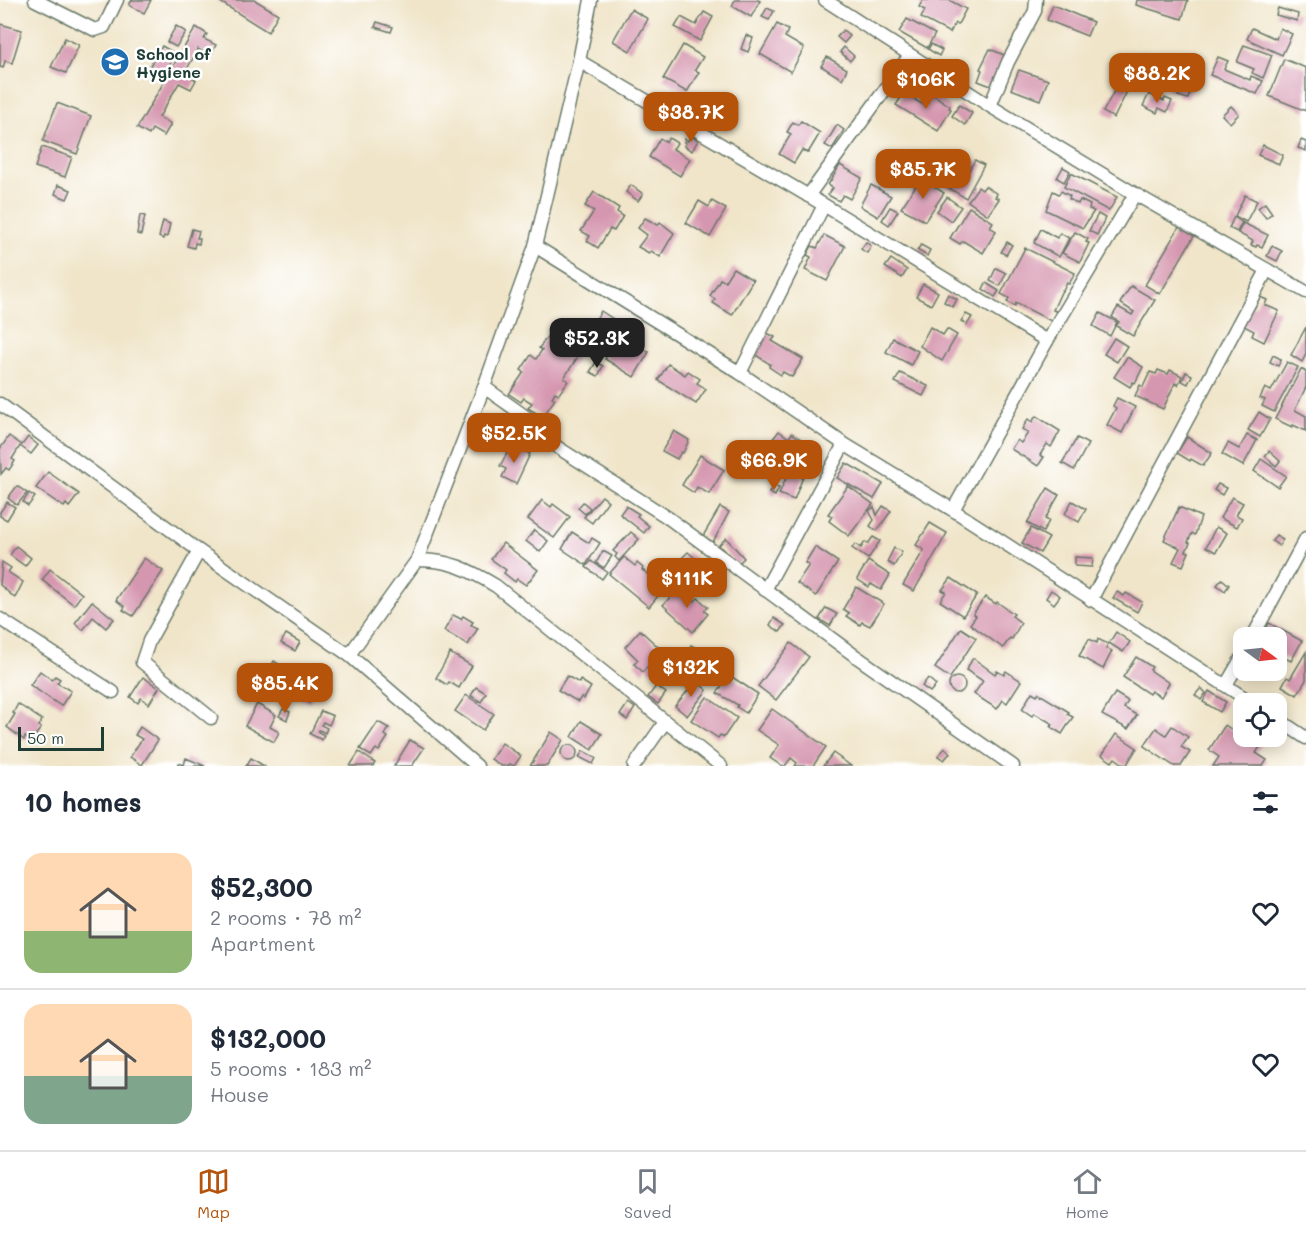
<!DOCTYPE html>
<html lang="en">
<head>
<meta charset="utf-8">
<style>
  :root { --surface:#fff; --page:#f2f2f3; --text:#1f2937; --muted:#747a83; --line:#e0e1e3; --accent:#b45309 }
  body { margin:0; font-family:Mali,sans-serif; background:var(--page); color:var(--text); height:100vh; display:flex; flex-direction:column; font-size:22px; white-space:nowrap }
  * { box-sizing:border-box; margin:0 }
  p { font-size:20px; color:var(--muted) }
  .icon { flex:none; width:33px; height:33px; fill:none; stroke:currentColor; stroke-width:2; stroke-linecap:round; stroke-linejoin:round }
  .map { position:relative; height:766px; overflow:hidden }
  .sheet { display:flex; flex-direction:column; background:var(--surface); flex:1 }
  .sheet>* { flex:none }
  .needle { width:39px; rotate:105deg }
  .fabs { position:absolute; left:1233px; top:627px; display:grid; gap:12px }
  .fabs a { display:grid; place-items:center; width:54px; height:54px; border-radius:12px; background:var(--surface); box-shadow:0 3px 15px #0003; font-size:30px }
  .scale { position:absolute; left:18px; bottom:15px; width:86px; box-sizing:border-box; padding-left:6px; border:3px solid #1f3d34; border-top:0; font-size:16px; line-height:21px; white-space:nowrap; color:#1f3d34; -webkit-text-stroke:4px #fff; paint-order:stroke }
  .price { position:absolute; translate:-50% -51px; padding:0 14px; border-radius:12px; background:var(--accent); color:#fff; font-size:20px; line-height:39px; filter:drop-shadow(0 2px 3px #0008) }
  .price::after { content:''; position:absolute; left:50%; top:36px; width:18px; height:14px; margin-left:-9px; background:inherit; clip-path:polygon(0 0,100% 0,50% 100%) }
  .price.active { background:#222; color:#fff }
  ul { padding:0; list-style:none }
  li { display:flex; align-items:center; gap:18px; height:150px; padding:0 24px }
  li+li { border-top:2px solid var(--line) }
  li span { display:grid; place-items:center; flex:none; width:168px; height:120px; border-radius:18px; color:#555 }
  li>.icon { margin-inline-start:auto }
  span .icon { width:72px; height:72px; fill:#fffc; stroke-width:1 }
  li b { font-size:26px }
  h2 { display:flex; justify-content:space-between; align-items:center; height:72px; padding:0 24px; font-size:26px }
  .menu { display:flex; justify-content:space-around; align-items:center; height:84px; border-top:2px solid var(--line); background:var(--surface); font-size:16px; color:var(--muted) }
  .menu a { display:grid; justify-items:center; gap:3px }
  .menu .active { color:var(--accent) }
  .map>svg:first-child { display:block }
  .building { fill:#d596af }
  .lines { fill:none; stroke-linecap:round; stroke-linejoin:round }
  .minor-casing { stroke:#687868; stroke-width:15 }
  .minor { stroke:#fff; stroke-width:12 }
  .labels { text-anchor:middle; dominant-baseline:central; stroke-width:5; stroke-linejoin:round; paint-order:stroke }
  .poi-label { font-size:16px; font-weight:bold; fill:#1f3d34; stroke:#fff; text-anchor:start }
</style>
</head>
<body>
<div class="map">
<svg width="1306" height="766" viewBox="0 0 1306 766">
  <rect width="100%" height="100%" fill="#fff"/>
  <filter id="ink" filterUnits="userSpaceOnUse"><feTurbulence type="fractalNoise" baseFrequency=".0167" numOctaves="2"/><feDisplacementMap in="SourceGraphic" scale="12" xChannelSelector="R" yChannelSelector="G"/><feConvolveMatrix kernelMatrix="1 2 1 2 8 2 1 2 1" color-interpolation-filters="sRGB"/></filter>
  <filter id="wash" filterUnits="userSpaceOnUse"><feTurbulence type="fractalNoise" baseFrequency=".008" numOctaves="4" result="noise"/><feDisplacementMap in="SourceGraphic" scale="24" xChannelSelector="R" yChannelSelector="G"/><feGaussianBlur stdDeviation="1.35" result="paint"/><feColorMatrix in="noise" values="0 0 0 0 0 0 0 0 0 0 0 0 0 0 0 0 0 1.4 0 .05"/><feComposite in="paint" operator="in"/></filter>
  <g filter="url(#wash)">
    <rect width="100%" height="100%" fill="#f0e5c9"/>
    <g id="blocks">
      <g class="building">
        <polygon points="132,0 151,0 144,13 129,5"/>
        <polygon points="217,0 255,0 278,14 268,32"/>
        <polygon points="735,0 758,0 760,1 751,17 732,6"/>
        <polygon points="923,0 949,0 966,9 958,24 955,23 950,33 921,18 925,10 919,7"/>
        <polygon points="1137,0 1188,0 1182,19 1136,5"/>
        <polygon points="1053,5 1093,22 1087,36 1047,20"/>
        <polygon points="767,8 774,11 769,20 762,17"/>
        <polygon points="1278,8 1298,14 1297,21 1276,15"/>
        <polygon points="631,9 648,19 630,51 613,41"/>
        <polygon points="704,12 713,17 700,41 675,27 681,17 696,25"/>
        <polygon points="907,19 935,34 927,48 899,32"/>
        <polygon points="377,22 393,27 391,32 375,27"/>
        <polygon points="0,24 22,30 12,63 5,61 3,68 0,67"/>
        <polygon points="777,24 788,30 785,37 804,48 791,72 760,54"/>
        <polygon points="176,26 186,32 176,47 167,42"/>
        <polygon points="196,27 207,34 204,39 216,45 210,56 198,49 185,73 196,80 191,89 179,83 159,117 171,124 164,136 152,129 149,135 137,128"/>
        <polygon points="1252,28 1276,39 1280,28 1292,34 1282,55 1247,39"/>
        <polygon points="843,30 850,36 844,43 837,37"/>
        <polygon points="746,35 753,38 748,52 741,49"/>
        <polygon points="65,38 79,45 66,73 51,67"/>
        <polygon points="931,44 942,50 939,56 928,49"/>
        <polygon points="683,45 703,57 695,70 699,72 687,92 663,79"/>
        <polygon points="1244,45 1272,55 1263,78 1252,73 1254,69 1237,62"/>
        <polygon points="162,46 176,54 163,75 149,67"/>
        <polygon points="844,47 854,56 850,61 840,52"/>
        <polygon points="990,49 1004,55 991,86 978,81 982,70 980,69"/>
        <polygon points="827,57 847,69 842,79 821,66"/>
        <polygon points="1218,57 1228,61 1224,69 1250,80 1251,76 1263,81 1257,94 1210,75"/>
        <polygon points="1284,59 1306,68 1306,111 1269,96"/>
        <polygon points="1019,70 1048,80 1040,100 1011,89"/>
        <polygon points="1186,72 1196,75 1188,99 1178,96 1179,93 1167,89 1170,79 1182,83"/>
        <polygon points="919,80 932,88 926,98 913,90"/>
        <polygon points="1120,80 1130,85 1114,118 1103,112"/>
        <polygon points="904,93 925,106 932,94 950,106 949,108 951,109 938,131 896,105"/>
        <polygon points="1149,94 1164,101 1165,98 1172,101 1167,112 1159,108 1157,113 1143,106"/>
        <polygon points="684,100 690,104 685,111 679,108"/>
        <polygon points="57,103 91,116 77,154 43,141"/>
        <polygon points="959,105 972,113 965,125 952,116"/>
        <polygon points="1231,106 1239,114 1230,123 1222,115"/>
        <polygon points="801,121 820,133 808,153 802,150 794,163 779,154 791,134 787,132 793,122 798,125"/>
        <polygon points="837,125 844,130 832,149 825,145"/>
        <polygon points="690,136 698,140 692,151 684,146 686,143 684,142 685,139 688,141"/>
        <polygon points="660,138 666,142 669,138 677,143 673,149 690,159 680,176 649,157"/>
        <polygon points="1301,140 1306,142 1306,151 1298,148"/>
        <polygon points="1263,145 1283,155 1279,164 1258,155"/>
        <polygon points="42,147 72,157 65,177 35,167"/>
        <polygon points="975,160 984,165 966,198 937,182 942,172 962,183"/>
        <polygon points="840,165 862,178 850,199 843,195 839,201 828,195 833,188 828,185"/>
        <polygon points="1063,167 1070,171 1064,182 1057,178"/>
        <polygon points="1071,173 1117,197 1109,211 1064,187"/>
        <polygon points="921,178 944,193 925,221 901,208"/>
        <polygon points="58,185 71,190 67,199 55,194"/>
        <polygon points="631,185 643,194 638,201 626,192"/>
        <polygon points="871,185 891,196 878,217 860,206"/>
        <polygon points="985,186 997,194 995,197 999,199 988,215 968,201 978,187 982,190"/>
        <polygon points="1053,191 1059,194 1061,191 1070,196 1069,199 1078,204 1080,200 1090,205 1089,209 1094,211 1083,228 1046,210"/>
        <polygon points="594,192 619,208 617,212 623,216 614,231 610,229 598,248 587,241 590,236 581,231 594,211 585,206"/>
        <polygon points="1245,195 1257,201 1246,222 1235,216"/>
        <polygon points="947,197 961,207 951,221 937,211"/>
        <polygon points="699,201 709,207 712,201 726,209 710,237 686,223"/>
        <polygon points="1265,203 1272,213 1266,218 1258,208"/>
        <polygon points="890,207 898,211 889,225 882,220"/>
        <polygon points="969,207 993,222 990,227 996,231 983,253 963,241 960,244 950,238"/>
        <polygon points="1098,214 1105,218 1097,235 1089,231"/>
        <polygon points="140,215 145,216 141,235 137,234"/>
        <polygon points="1234,217 1242,222 1237,232 1229,228"/>
        <polygon points="645,218 658,225 660,222 674,233 660,257 651,251 649,253 638,247 647,235 638,228"/>
        <polygon points="163,221 170,224 167,237 164,236 163,239 159,237"/>
        <polygon points="1243,223 1268,235 1262,247 1257,245 1256,247 1251,245 1253,241 1238,233"/>
        <polygon points="1179,227 1194,236 1160,294 1145,285"/>
        <polygon points="192,229 199,231 197,238 200,238 199,244 195,243 194,248 187,246"/>
        <polygon points="1041,229 1057,238 1060,233 1069,238 1059,257 1034,243"/>
        <polygon points="1075,232 1088,239 1086,242 1089,243 1080,262 1062,253"/>
        <polygon points="824,235 845,246 827,281 805,270 811,257 807,255 812,246 817,248"/>
        <polygon points="866,242 871,246 867,253 861,249"/>
        <polygon points="1007,242 1012,245 1006,255 1001,252"/>
        <polygon points="921,245 930,250 927,256 917,250"/>
        <polygon points="1272,246 1282,251 1277,261 1267,256"/>
        <polygon points="1025,248 1075,273 1069,284 1067,283 1063,291 1062,290 1053,310 1056,311 1051,321 1016,303 1015,306 1007,302 1009,298 1001,294"/>
        <polygon points="891,259 907,270 902,278 885,267"/>
        <polygon points="733,268 753,280 732,315 713,303 715,299 710,296 720,279 725,281"/>
        <polygon points="996,268 1006,273 1000,286 990,281"/>
        <polygon points="986,283 999,291 995,297 983,289"/>
        <polygon points="923,284 938,292 931,305 916,297"/>
        <polygon points="1131,286 1155,300 1133,336 1116,326 1119,322 1112,317 1118,307 1132,315 1134,312 1120,303"/>
        <polygon points="948,294 957,299 953,307 944,302"/>
        <polygon points="1260,297 1267,300 1265,305 1279,311 1264,342 1252,336 1254,331 1242,325 1252,305 1255,307"/>
        <polygon points="601,311 613,319 592,353 584,348 587,344 582,341"/>
        <polygon points="1100,313 1117,322 1110,336 1093,326"/>
        <polygon points="966,314 972,317 967,325 961,321"/>
        <polygon points="930,327 943,335 947,329 957,335 942,361 920,346"/>
        <polygon points="1306,327 1306,354 1302,362 1291,355"/>
        <polygon points="767,333 775,337 772,341 803,359 792,377 783,372 781,375 769,367 770,364 754,354"/>
        <polygon points="620,334 649,352 634,377 605,359 607,356 603,354 613,337 617,339"/>
        <polygon points="558,335 579,349 575,355 577,358 564,378 568,381 559,394 555,392 552,397 555,399 543,417 528,408 532,403 524,398 521,402 509,394 524,372 521,370 531,355 536,359 542,350 539,348 547,337 553,341"/>
        <polygon points="893,338 918,351 911,365 886,352"/>
        <polygon points="1114,338 1127,346 1117,362 1104,354"/>
        <polygon points="1273,355 1281,359 1278,366 1270,362"/>
        <polygon points="1127,357 1143,367 1135,383 1133,382 1130,387 1114,377"/>
        <polygon points="596,362 603,366 598,376 590,372"/>
        <polygon points="1287,362 1298,367 1274,412 1262,406 1265,400 1260,398 1265,388 1271,391"/>
        <polygon points="668,364 685,375 688,371 700,379 697,383 706,389 696,404 658,380"/>
        <polygon points="1301,369 1306,372 1306,387 1295,410 1306,416 1306,431 1293,425 1292,427 1275,419"/>
        <polygon points="1158,370 1168,374 1170,370 1182,376 1178,385 1175,383 1163,409 1135,396 1140,385 1143,387 1150,372 1156,374"/>
        <polygon points="1186,372 1192,375 1188,384 1182,381"/>
        <polygon points="900,373 928,386 923,396 895,382"/>
        <polygon points="1117,398 1135,407 1122,433 1107,425 1116,408 1113,406"/>
        <polygon points="1259,412 1270,419 1260,437 1248,430"/>
        <polygon points="1036,416 1060,431 1051,447 1047,444 1040,455 1044,457 1038,466 1011,449 1017,440 1021,443 1028,433 1022,429 1028,419 1032,422"/>
        <polygon points="674,431 689,440 683,453 681,452 677,459 662,451"/>
        <polygon points="779,431 789,438 792,433 808,444 801,455 798,453 795,458 801,462 795,472 785,466 784,468 759,449 764,442 774,448 777,444 772,440"/>
        <polygon points="1247,435 1257,440 1243,466 1222,454 1228,443 1239,449"/>
        <polygon points="9,436 22,445 28,437 38,445 31,454 20,446 12,459 15,461 9,470 6,468 1,474 0,449"/>
        <polygon points="1187,437 1212,453 1203,466 1191,459 1190,461 1177,453"/>
        <polygon points="1077,438 1088,444 1074,470 1062,463"/>
        <polygon points="512,444 530,454 516,484 502,477 506,469 500,466"/>
        <polygon points="1269,451 1280,461 1276,466 1265,456"/>
        <polygon points="700,455 724,470 709,494 697,487 694,493 682,485"/>
        <polygon points="1261,459 1286,476 1278,487 1254,471"/>
        <polygon points="846,463 883,484 874,499 837,478"/>
        <polygon points="789,471 803,477 794,500 779,494"/>
        <polygon points="48,472 79,494 69,507 66,504 64,507 36,488"/>
        <polygon points="1218,484 1226,488 1222,495 1214,490"/>
        <polygon points="773,485 779,488 775,496 769,493"/>
        <polygon points="17,486 27,493 17,505 8,498"/>
        <polygon points="848,486 873,504 849,536 829,521 832,516 828,514"/>
        <polygon points="1048,488 1059,495 1045,519 1049,521 1043,532 1027,523"/>
        <polygon points="29,493 35,497 28,506 23,502"/>
        <polygon points="602,496 608,501 592,523 584,517"/>
        <polygon points="1232,497 1243,503 1236,515 1242,518 1237,527 1220,518"/>
        <polygon points="542,500 551,507 553,504 570,517 554,538 528,519"/>
        <polygon points="1072,501 1086,509 1079,522 1065,514"/>
        <polygon points="7,502 15,507 7,520 0,516 0,512"/>
        <polygon points="583,502 590,508 585,514 578,508"/>
        <polygon points="626,506 639,514 637,516 649,526 644,533 620,514"/>
        <polygon points="883,506 891,511 877,531 870,526 874,520 869,511 874,507 877,515"/>
        <polygon points="720,507 729,512 713,542 703,536"/>
        <polygon points="1179,507 1201,517 1195,535 1192,533 1188,542 1190,543 1186,551 1189,552 1183,566 1173,562 1180,548 1164,540"/>
        <polygon points="930,523 947,533 914,591 903,585 924,550 916,545"/>
        <polygon points="1216,527 1227,533 1216,552 1206,547"/>
        <polygon points="1031,528 1049,538 1040,553 1022,543"/>
        <polygon points="534,530 548,541 540,552 526,541"/>
        <polygon points="572,532 589,543 592,538 600,543 586,565 562,549"/>
        <polygon points="631,532 639,539 619,561 615,557 617,554 613,551"/>
        <polygon points="1276,535 1283,539 1279,546 1272,541"/>
        <polygon points="873,537 880,541 868,559 852,548 855,544 861,548 865,542 868,544"/>
        <polygon points="726,538 744,558 737,565 719,545"/>
        <polygon points="503,543 538,570 526,585 517,579 515,582 504,573 506,570 491,559"/>
        <polygon points="16,546 31,558 25,566 10,555"/>
        <polygon points="815,547 838,562 816,596 797,583 809,565 805,563"/>
        <polygon points="894,548 902,552 894,566 887,562"/>
        <polygon points="603,551 612,556 604,568 596,563"/>
        <polygon points="688,552 695,558 688,567 680,560"/>
        <polygon points="624,557 635,566 637,563 643,568 642,570 656,579 652,583 662,591 649,607 609,574"/>
        <polygon points="1075,557 1093,558 1092,567 1075,566"/>
        <polygon points="144,558 163,571 133,616 123,610 125,607 116,600"/>
        <polygon points="591,561 607,572 602,579 586,567"/>
        <polygon points="868,561 890,575 881,590 871,584 869,587 857,579"/>
        <polygon points="2,562 11,568 8,572 23,582 15,598 0,585"/>
        <polygon points="695,563 713,577 704,588 686,574"/>
        <polygon points="50,569 82,594 74,605 42,580"/>
        <polygon points="951,578 977,595 963,616 940,601 946,592 942,590"/>
        <polygon points="1222,579 1229,585 1225,591 1217,585"/>
        <polygon points="680,587 695,601 698,598 708,607 704,611 708,614 693,632 663,605"/>
        <polygon points="856,587 884,604 870,626 862,622 860,625 846,616 849,613 843,609"/>
        <polygon points="1051,590 1060,596 1054,604 1046,598"/>
        <polygon points="1117,592 1124,596 1126,593 1142,602 1137,612 1113,598"/>
        <polygon points="985,597 996,604 997,602 1014,614 1012,616 1021,623 1012,639 1010,638 1003,648 970,624 976,616 973,614"/>
        <polygon points="92,601 114,619 106,628 93,617 83,630 75,623"/>
        <polygon points="826,608 837,614 830,626 819,619"/>
        <polygon points="453,615 461,619 463,616 473,622 471,625 478,628 468,645 444,631"/>
        <polygon points="774,618 785,625 780,632 770,625"/>
        <polygon points="1269,623 1302,641 1291,661 1283,657 1282,659 1276,656 1278,653 1276,638 1262,638"/>
        <polygon points="961,628 976,638 950,678 935,668"/>
        <polygon points="640,630 669,657 654,673 647,667 643,672 634,664 638,660 625,647"/>
        <polygon points="1116,632 1130,642 1123,652 1109,643"/>
        <polygon points="286,634 300,642 295,651 281,643"/>
        <polygon points="1089,639 1097,643 1098,639 1108,644 1106,648 1112,651 1103,669 1079,656"/>
        <polygon points="791,643 809,657 776,700 758,686"/>
        <polygon points="691,645 725,666 719,677 685,657"/>
        <polygon points="1306,652 1306,680 1297,695 1282,686 1287,677 1290,679"/>
        <polygon points="450,653 472,666 459,688 449,682 447,685 436,678"/>
        <polygon points="1136,657 1152,667 1150,670 1169,683 1161,697 1151,691 1149,694 1123,677"/>
        <polygon points="973,658 995,674 997,671 1004,675 1006,671 1021,681 1007,703 1003,700 997,709 974,694 983,681 966,670"/>
        <polygon points="274,661 285,668 282,673 271,667"/>
        <polygon points="288,668 319,687 309,703 279,683"/>
        <polygon points="313,670 323,676 317,684 308,678"/>
        <polygon points="40,671 52,680 55,676 60,679 57,683 71,691 61,706 30,685"/>
        <polygon points="729,675 758,694 746,713 737,707 738,705 717,693"/>
        <polygon points="567,676 579,683 580,680 591,687 584,699 581,697 578,702 558,690"/>
        <circle cx="957" cy="685" r="8"/>
        <polygon points="143,677 159,688 149,704 141,698 138,703 130,697"/>
        <polygon points="928,678 936,685 930,692 922,686"/>
        <polygon points="696,681 707,690 687,716 675,706"/>
        <polygon points="656,686 666,693 658,704 648,697"/>
        <polygon points="476,687 486,693 481,702 471,696"/>
        <polygon points="1201,688 1206,693 1201,700 1195,695"/>
        <polygon points="1209,691 1226,702 1220,712 1203,702"/>
        <polygon points="1032,692 1037,695 1038,693 1069,712 1067,714 1073,717 1062,734 1051,727 1053,724 1034,713 1032,716 1022,709"/>
        <polygon points="1115,693 1128,701 1124,708 1137,715 1128,729 1102,715"/>
        <polygon points="466,695 494,714 483,730 455,711"/>
        <polygon points="707,697 737,718 724,737 720,735 718,738 691,720"/>
        <polygon points="628,703 635,708 627,720 620,715"/>
        <polygon points="18,704 42,720 39,726 41,728 31,741 25,737 24,740 7,727 15,714 13,713"/>
        <polygon points="257,704 276,715 270,727 279,732 274,742 245,726"/>
        <polygon points="283,709 290,712 287,720 279,716"/>
        <polygon points="772,709 826,747 813,766 795,766 797,763 791,758 785,766 782,766 770,758 779,745 757,730"/>
        <polygon points="321,711 333,716 329,725 323,722 321,725 327,728 325,733 319,730 318,732 324,735 322,740 310,734"/>
        <polygon points="581,721 602,734 592,750 572,737"/>
        <polygon points="378,722 389,728 385,735 388,737 379,751 376,749 371,756 360,749"/>
        <polygon points="1225,725 1244,738 1251,736 1262,744 1256,753 1267,760 1263,766 1213,766 1219,757 1209,750"/>
        <polygon points="1172,726 1188,737 1181,747 1190,752 1181,766 1174,766 1144,746 1156,728 1166,735"/>
        <polygon points="140,727 158,740 142,765 130,757 142,739 135,735"/>
        <polygon points="551,732 563,740 547,766 530,766"/>
        <polygon points="1116,734 1137,748 1126,766 1115,758 1112,762 1102,755"/>
        <polygon points="410,740 424,748 412,766 394,766"/>
        <polygon points="502,743 521,756 514,766 510,764 508,766 501,766 491,759"/>
        <circle cx="569" cy="753" r="8"/>
        <polygon points="945,748 950,753 944,760 938,756"/>
        <polygon points="583,751 596,758 593,764 579,757"/>
        <polygon points="359,752 375,763 373,766 350,766"/>
        <polygon points="833,753 851,766 823,766"/>
        <polygon points="186,758 205,766 178,766 179,763 184,765"/>
        <polygon points="251,758 264,766 246,766"/>
      </g>
    </g>
  </g>
  <g filter="url(#ink)">
    <use href="#blocks" fill-opacity="0" stroke="#687868" stroke-width="1.5"/>
    <g class="lines">
      <g class="minor-casing">
        <g id="minor">
          <polyline points="35,0 95,30 104,27 117,0"/>
          <polyline points="825,0 990,106 1135,194 1306,292"/>
          <polyline points="579,61 824,205 1047,341 1135,194"/>
          <polyline points="990,106 1008,62 1035,11 1036,0"/>
          <polyline points="808,196 910,55"/>
          <polyline points="535,246 740,373 844,444 953,510 1254,704"/>
          <polyline points="740,373 824,205"/>
          <polyline points="484,387 529,419 557,447 667,517 854,655 1013,766"/>
          <polyline points="0,404 199,551 349,655 477,766"/>
          <polyline points="953,510 1047,341"/>
          <polyline points="199,551 149,641 142,662 211,718"/>
          <path d="M 417,560 C 450,560 468,569 496,586 L 721,766"/>
          <polyline points="765,590 844,444"/>
          <polyline points="1091,600 1267,270"/>
          <polyline points="0,619 113,692"/>
          <polyline points="1252,638 1306,538"/>
          <polyline points="349,655 417,560 484,387 535,246 579,61 591,0"/>
          <polyline points="1226,685 1244,654"/>
          <polyline points="1276,718 1306,738"/>
          <polyline points="634,766 665,722"/>
        </g>
      </g>
      <use href="#minor" class="minor"/>
    </g>
  </g>
  <defs>
    <g id="school-disc" transform="scale(1.5)"><circle r="9.5" fill="#1f6fb2" stroke="#fff"/><path d="M0-5L7-2L0 1L-7-2ZM-4 1L0 2.5L4 1V4Q0 6-4 4Z" fill="#fff"/></g>
  </defs>
  <g fill-rule="evenodd">
    <use href="#school-disc" x="115" y="62"/>
  </g>
  <g class="labels">
    <g class="poi-label">
      <text x="136" y="53">School of<tspan x="136" dy="18">Hygiene</tspan></text>
    </g>
  </g>
</svg>
<div class="fabs">
<a><svg class="needle" viewBox="-14 -14 28 28"><path d="M0-13l5 13h-10z" fill="#e53935"/><path d="M0 13l5-13h-10z" fill="#747a83"/></svg></a>
<a><svg class="icon" aria-label="locate" viewBox="0 0 24 24"><circle cx="12" cy="12" r="6"/><path d="M12 2v4M12 18v4M2 12h4M18 12h4"/></svg></a>
</div>
<div class="scale">50 m</div>
<b class="price" style="left:1157px;top:104px">$88.2K</b>
<b class="price" style="left:926px;top:110px">$106K</b>
<b class="price" style="left:691px;top:143px">$38.7K</b>
<b class="price" style="left:923px;top:200px">$85.7K</b>
<b class="price active" style="left:597px;top:369px">$52.3K</b>
<b class="price" style="left:514px;top:464px">$52.5K</b>
<b class="price" style="left:774px;top:491px">$66.9K</b>
<b class="price" style="left:687px;top:609px">$111K</b>
<b class="price" style="left:691px;top:698px">$132K</b>
<b class="price" style="left:285px;top:714px">$85.4K</b>
</div>
<section class="sheet">
<h2>10 homes<svg class="icon" aria-label="filters" viewBox="0 0 24 24"><path d="M4 7h16M4 17h16"/><circle cx="9" cy="7" r="2"/><circle cx="15" cy="17" r="2"/></svg></h2>
<ul>
<li><span style="background:linear-gradient(#ffd9b3 65%,#8fb573 0)"><svg class="icon" aria-label="home" viewBox="0 0 24 24"><path d="M3 11l9-7 9 7M6 9v11h12V9"/></svg></span><div><b>$52,300</b><p>2 rooms · 78 m²</p><p>Apartment</p></div><svg class="icon" aria-label="heart" viewBox="0 0 24 24"><path d="M12 20l-8-8c-3-5 5-10 8-4 3-6 11-1 8 4z"/></svg></li>
<li><span style="background:linear-gradient(#ffd9b3 60%,#7fa58c 0)"><svg class="icon" aria-label="home" viewBox="0 0 24 24"><path d="M3 11l9-7 9 7M6 9v11h12V9"/></svg></span><div><b>$132,000</b><p>5 rooms · 183 m²</p><p>House</p></div><svg class="icon" aria-label="heart" viewBox="0 0 24 24"><path d="M12 20l-8-8c-3-5 5-10 8-4 3-6 11-1 8 4z"/></svg></li>
</ul>
</section>
<nav class="menu">
<a class="active"><svg class="icon" aria-label="map" viewBox="0 0 24 24"><path d="M3 6l6-2 6 2 6-2v14l-6 2-6-2-6 2zM9 4v14M15 6v14"/></svg>Map</a>
<a><svg class="icon" aria-label="saved" viewBox="0 0 24 24"><path d="M7 4h10v16l-5-4-5 4z"/></svg>Saved</a>
<a><svg class="icon" aria-label="home" viewBox="0 0 24 24"><path d="M3 11l9-7 9 7M6 9v11h12V9"/></svg>Home</a>
</nav>
</body>
</html>
